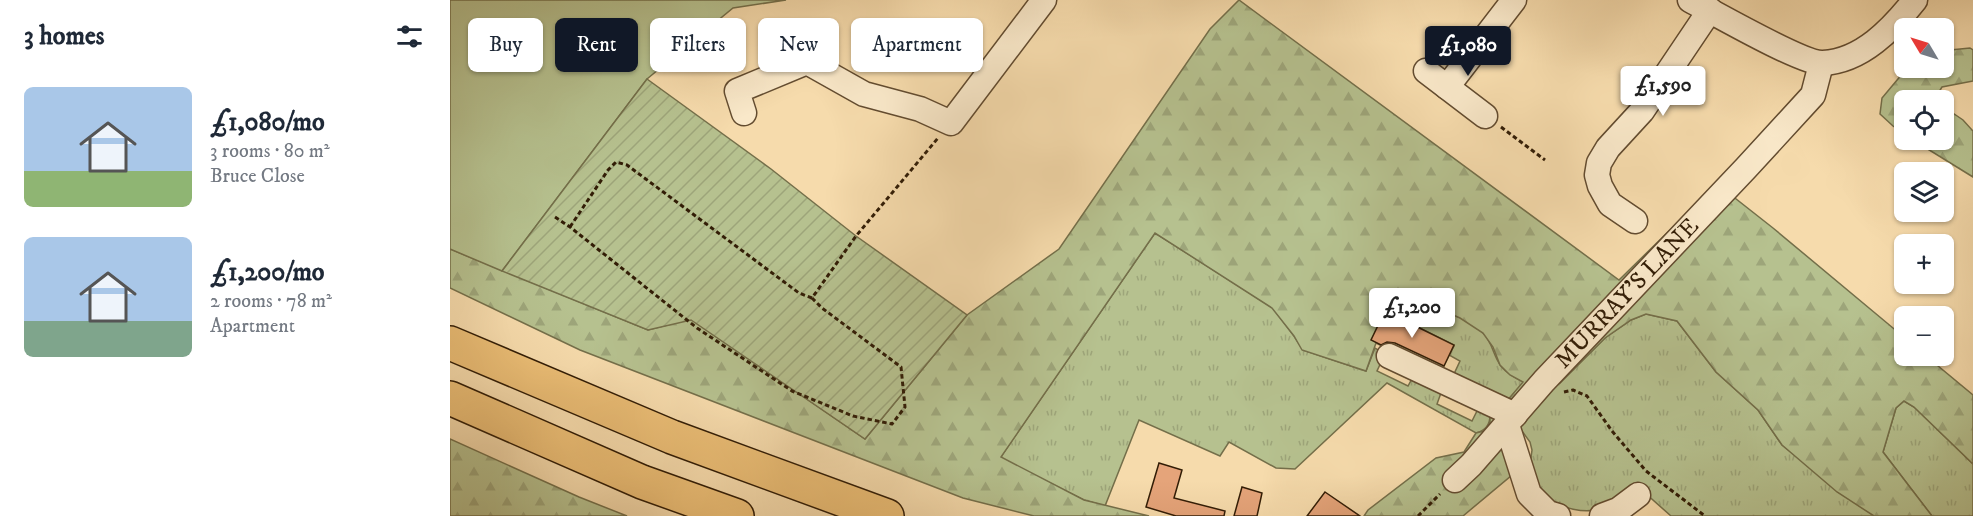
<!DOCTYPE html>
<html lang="en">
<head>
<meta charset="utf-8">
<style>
  :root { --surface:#fff; --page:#f6f6f7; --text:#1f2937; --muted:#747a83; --accent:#111827 }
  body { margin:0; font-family:"IM FELL DW Pica",serif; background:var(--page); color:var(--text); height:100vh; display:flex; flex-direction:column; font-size:22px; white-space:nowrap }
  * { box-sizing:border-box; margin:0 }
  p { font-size:20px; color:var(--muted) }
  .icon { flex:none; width:33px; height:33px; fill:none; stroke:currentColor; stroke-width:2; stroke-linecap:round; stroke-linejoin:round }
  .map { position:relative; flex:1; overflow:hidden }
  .details { display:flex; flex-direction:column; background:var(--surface); width:450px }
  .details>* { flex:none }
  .top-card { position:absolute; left:18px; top:18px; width:570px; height:54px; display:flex; gap:12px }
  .needle { width:39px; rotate:308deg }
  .fabs { position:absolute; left:1444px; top:18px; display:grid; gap:12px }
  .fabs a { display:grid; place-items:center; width:60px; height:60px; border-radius:9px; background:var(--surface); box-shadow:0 2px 4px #0004; font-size:30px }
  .price { position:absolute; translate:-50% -51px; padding:0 14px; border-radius:6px; background:#fff; color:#222; font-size:20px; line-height:39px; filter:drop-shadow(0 2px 3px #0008) }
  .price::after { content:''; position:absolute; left:50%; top:36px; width:18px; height:14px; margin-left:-9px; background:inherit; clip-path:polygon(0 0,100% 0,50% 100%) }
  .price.on { background:var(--accent); color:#fff }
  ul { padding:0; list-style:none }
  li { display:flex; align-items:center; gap:18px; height:150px; padding:0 24px }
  li span { display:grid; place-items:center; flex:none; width:168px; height:120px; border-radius:9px; color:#555 }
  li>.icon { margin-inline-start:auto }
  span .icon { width:72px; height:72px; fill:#fffc; stroke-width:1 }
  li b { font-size:26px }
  h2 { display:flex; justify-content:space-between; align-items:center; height:72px; padding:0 24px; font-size:26px }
  .tag { padding:0 21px; border-radius:9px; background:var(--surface); box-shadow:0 2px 4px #0004; font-size:21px; line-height:54px }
  .tag.on { background:var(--accent); color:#fff }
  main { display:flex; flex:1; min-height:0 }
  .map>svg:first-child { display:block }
  .grass { fill:url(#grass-tufts); stroke:#746f4a; stroke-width:1.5 }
  .forest { fill:url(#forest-firs); stroke:#746f4a; stroke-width:1.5 }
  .park { fill:#b6c18f; stroke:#746f4a; stroke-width:1.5 }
  .garden { fill:url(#garden-furrows); stroke:#746f4a; stroke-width:1.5 }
  .building { fill:#e5a47a; stroke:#321d06; stroke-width:1.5 }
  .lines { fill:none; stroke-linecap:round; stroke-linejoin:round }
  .minor-casing { stroke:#634c30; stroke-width:27 }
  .highway-casing { stroke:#321d06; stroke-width:36 }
  .path { stroke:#321d06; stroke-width:3; stroke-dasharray:4.5 3; stroke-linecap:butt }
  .minor { stroke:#f9e8c9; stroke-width:24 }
  .highway { stroke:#ebbe76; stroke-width:33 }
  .labels { text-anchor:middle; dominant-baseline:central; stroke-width:4.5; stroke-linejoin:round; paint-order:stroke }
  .street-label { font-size:24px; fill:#321d06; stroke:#f9e8c9 }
</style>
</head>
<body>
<main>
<section class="details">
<h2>3 homes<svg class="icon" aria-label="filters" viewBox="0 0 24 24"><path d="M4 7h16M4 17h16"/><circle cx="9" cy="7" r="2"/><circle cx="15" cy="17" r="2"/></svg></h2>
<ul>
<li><span style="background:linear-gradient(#a9c7e8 70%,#8fb573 0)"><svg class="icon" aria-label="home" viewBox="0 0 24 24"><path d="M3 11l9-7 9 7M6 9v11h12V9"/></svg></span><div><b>£1,080/mo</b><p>3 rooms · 80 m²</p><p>Bruce Close</p></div></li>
<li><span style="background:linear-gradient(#a9c7e8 70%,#7fa58c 0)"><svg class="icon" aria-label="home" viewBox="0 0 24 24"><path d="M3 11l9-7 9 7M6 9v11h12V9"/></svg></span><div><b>£1,200/mo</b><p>2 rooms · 78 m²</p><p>Apartment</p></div></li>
</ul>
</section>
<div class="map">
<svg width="1523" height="516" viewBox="0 0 1523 516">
  <defs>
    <pattern id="grass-tufts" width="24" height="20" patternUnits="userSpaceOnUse" patternTransform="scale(1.5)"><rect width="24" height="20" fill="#b6c18f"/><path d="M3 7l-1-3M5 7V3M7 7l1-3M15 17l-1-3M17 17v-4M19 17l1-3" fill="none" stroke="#9da57a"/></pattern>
    <pattern id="forest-firs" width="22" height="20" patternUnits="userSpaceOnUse" patternTransform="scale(1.5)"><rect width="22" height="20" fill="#b6c18f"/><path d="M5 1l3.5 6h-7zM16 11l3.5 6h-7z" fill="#9da57a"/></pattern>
    <pattern id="garden-furrows" width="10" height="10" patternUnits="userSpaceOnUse" patternTransform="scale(1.5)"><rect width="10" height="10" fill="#b6c18f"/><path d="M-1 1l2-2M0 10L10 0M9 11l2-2" fill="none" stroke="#9da57a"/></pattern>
  </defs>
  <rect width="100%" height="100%" fill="#f6dbac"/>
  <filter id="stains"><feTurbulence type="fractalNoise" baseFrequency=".00333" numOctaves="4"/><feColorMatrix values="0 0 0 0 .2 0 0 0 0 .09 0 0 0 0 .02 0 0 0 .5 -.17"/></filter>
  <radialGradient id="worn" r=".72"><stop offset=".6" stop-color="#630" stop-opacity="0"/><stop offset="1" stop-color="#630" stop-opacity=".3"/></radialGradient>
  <g class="grass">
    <path d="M 705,233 L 823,308 L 844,336 L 853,350 L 916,371 L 925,348 L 935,354 L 927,371 L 958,386 L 964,375 L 992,390 L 987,404 L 1022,421 L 1028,409 L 1040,415 C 1040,425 1036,430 1026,433 L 937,383 L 845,469 L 826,468 L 779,442 L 770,456 L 689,420 L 655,506 L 634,500 L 550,458 Z"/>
    <path d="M 975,303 C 994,311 1018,318 1033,333 C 1043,343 1043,356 1051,366 C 1057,374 1065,378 1074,382 L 1057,401 L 1004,374 L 1010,361 L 999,355 L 1004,346 L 935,311 Z"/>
    <path d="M 1196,314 L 1227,321 L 1266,372 L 1308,410 L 1332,445 L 1424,516 L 1221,516 L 1186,485 C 1147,516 1142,516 1094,501 L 1080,465 L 1082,450 L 1080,442 L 1067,424 L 1095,391 L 1110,383 L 1155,338 L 1181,320 Z"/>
    <polygon points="1454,401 1464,407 1523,464 1523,516 1482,516 1433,452 1446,408"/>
  </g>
  <g class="forest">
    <polygon points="789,0 1169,280 1267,184 1323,228 1455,338 1455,356 1476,356 1523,395 1523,464 1464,407 1454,401 1446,408 1433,452 1482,516 1424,516 1387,492 1332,445 1308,410 1266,372 1227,321 1196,314 1181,320 1155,338 1110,383 1095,391 1068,421 1062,475 1013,516 914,516 918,510 986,458 1014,452 1026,433 1034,431 1040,422 1040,412 1057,401 1073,382 1060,375 1050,365 1043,347 1033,333 1010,318 975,303 936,311 1004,345 990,373 975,361 939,344 936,348 926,343 916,371 852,350 844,336 822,308 705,233 551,457 634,500 699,516 584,516 513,498 130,350 0,288 0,249 198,330 241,319 415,439 517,315 609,249 760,29"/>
    <polygon points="1520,48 1523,50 1523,81 1492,87 1487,95 1490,100 1455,100 1455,134 1443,126 1430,114 1432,98 1453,73 1467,68 1494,68 1494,53 1500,50"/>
    <polygon points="1494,107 1513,120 1523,131 1523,177 1463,140 1494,140"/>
    <polygon points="0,439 129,497 177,516 0,516"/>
  </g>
  <polygon class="park" points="0,0 336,0 283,8 197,79 52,271 0,249"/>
  <polygon class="garden" points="197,79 321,169 406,236 517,315 415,439 241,320 198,330 52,271"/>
  <g class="building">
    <polygon points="935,311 1004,345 994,366 945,343 937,342 931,345 921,340"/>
    <polygon points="709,463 732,470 724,498 775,511 774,516 726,516 696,507"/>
    <polygon points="792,487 812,493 807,516 784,516"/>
    <polygon points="875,492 910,516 857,516"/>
  </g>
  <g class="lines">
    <g class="minor-casing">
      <g id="minor">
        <path d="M 1240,0 C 1263,12 1353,64 1373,63 C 1412,61 1442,29 1465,0"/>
        <polyline points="976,71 1035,116"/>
        <polyline points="997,87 1064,0"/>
        <polyline points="294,113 287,91 357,62 414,94 470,109 501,123 594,0"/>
        <polyline points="1185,221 1160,204 1150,186 1147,175 1149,163 1158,148 1192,111 1260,10"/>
        <polyline points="939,356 1065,415"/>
        <polyline points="1057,425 1079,494 1098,513 1108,516"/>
        <path id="s1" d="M 1005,480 L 1021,465 L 1094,381 L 1296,168 L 1363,95 L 1371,64"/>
        <polyline points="1152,516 1168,510 1188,495"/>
      </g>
    </g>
    <g class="highway-casing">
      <g id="highway">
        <polyline points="0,343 222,437 437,516"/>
        <polyline points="0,398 192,482 287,516"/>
      </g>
    </g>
    <g class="path">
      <polyline points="1051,127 1095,160"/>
      <polyline points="105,217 120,227 247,328 342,391 403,416 442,424 455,407 451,367 372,308 362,298 406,236 488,138"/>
      <polyline points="120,227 158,170 166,162 177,165 349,293 362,298"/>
      <polyline points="1114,392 1123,390 1137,396 1162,431 1196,471 1255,516"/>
      <polyline points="968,516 990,494"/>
    </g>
    <use href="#minor" class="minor"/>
    <use href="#highway" class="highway"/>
  </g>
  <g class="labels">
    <g class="street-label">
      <text stroke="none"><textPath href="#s1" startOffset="254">MURRAY'S LANE</textPath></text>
    </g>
  </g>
  <rect width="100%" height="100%" filter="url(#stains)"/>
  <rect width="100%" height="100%" fill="url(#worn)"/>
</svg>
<div class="fabs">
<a><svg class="needle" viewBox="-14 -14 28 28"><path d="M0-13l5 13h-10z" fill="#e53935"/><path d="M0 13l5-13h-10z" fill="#747a83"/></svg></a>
<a><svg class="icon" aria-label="locate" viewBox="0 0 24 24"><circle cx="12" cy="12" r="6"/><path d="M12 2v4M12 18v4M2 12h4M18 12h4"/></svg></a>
<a><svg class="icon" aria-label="layers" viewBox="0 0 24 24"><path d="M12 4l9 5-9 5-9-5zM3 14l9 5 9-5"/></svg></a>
<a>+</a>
<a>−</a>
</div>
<b class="price on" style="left:1018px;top:77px">£1,080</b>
<b class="price" style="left:1213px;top:117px">£1,590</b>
<b class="price" style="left:962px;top:339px">£1,200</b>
<div class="top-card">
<a class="tag">Buy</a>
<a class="tag on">Rent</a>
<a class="tag">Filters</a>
<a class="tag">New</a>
<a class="tag">Apartment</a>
</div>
</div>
</main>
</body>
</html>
